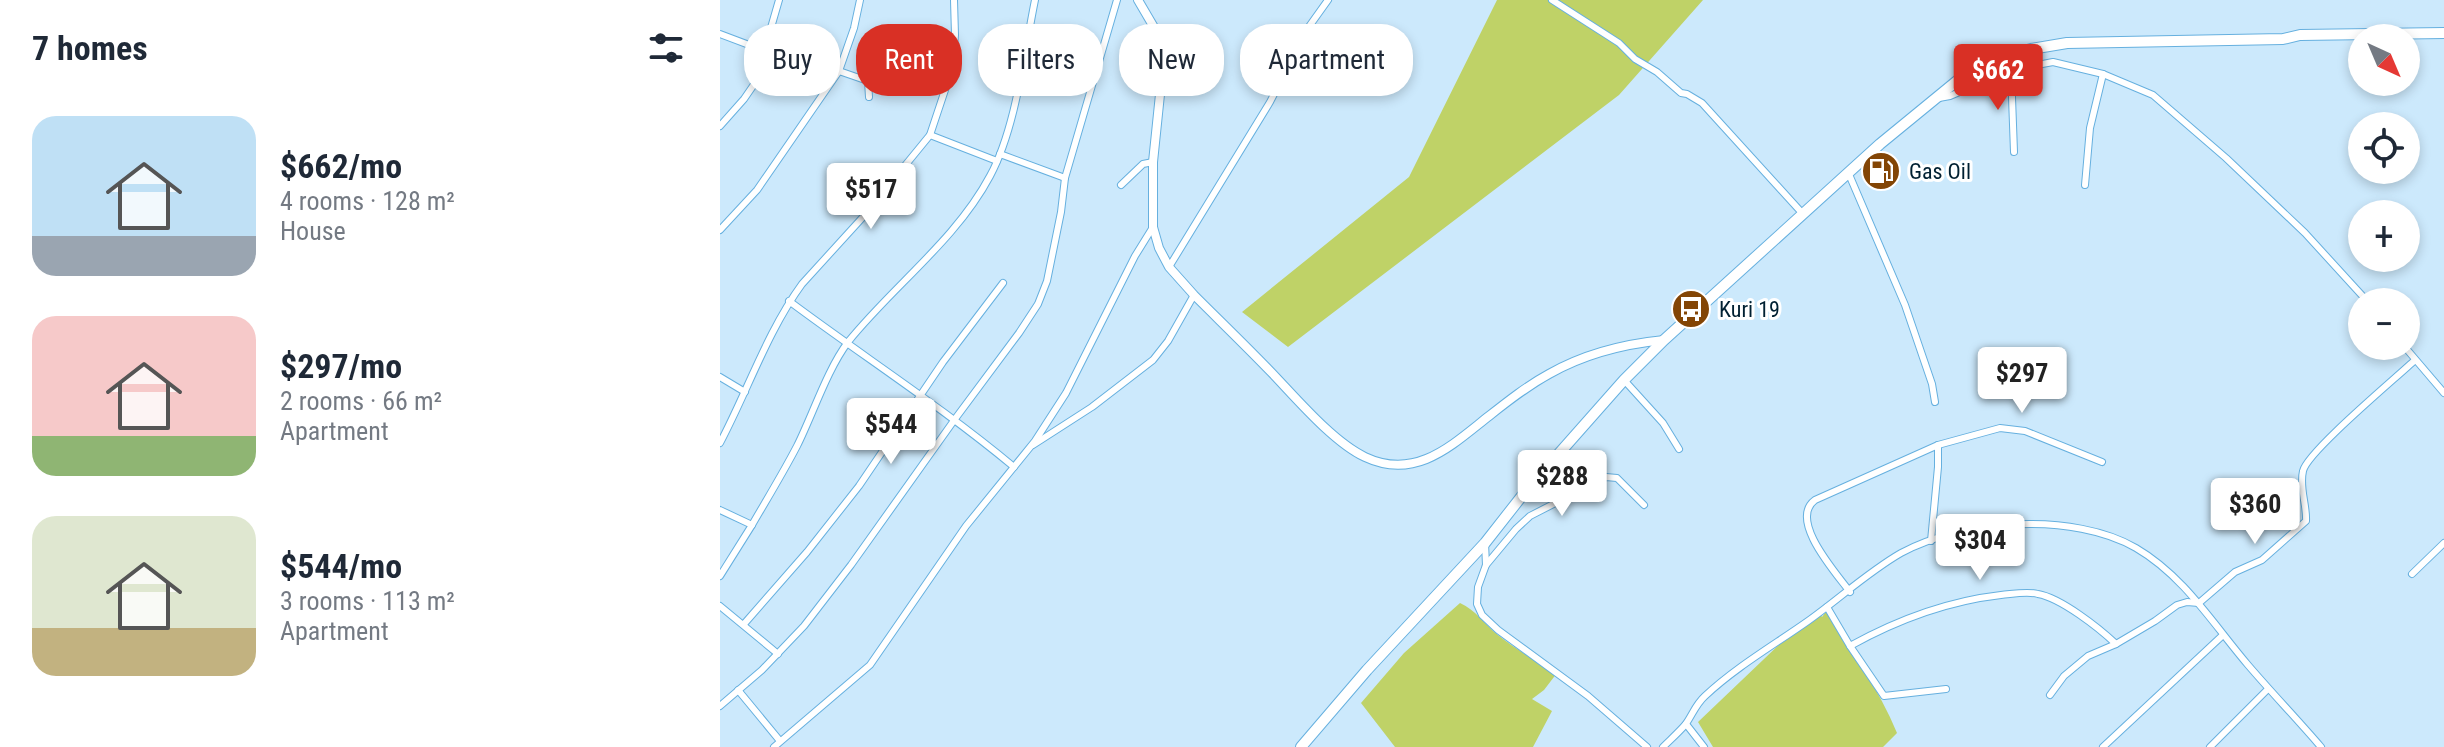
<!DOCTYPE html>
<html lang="en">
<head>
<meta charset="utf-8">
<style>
  :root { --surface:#fff; --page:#f6f6f7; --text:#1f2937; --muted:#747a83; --accent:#d93025 }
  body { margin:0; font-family:"Roboto Condensed",sans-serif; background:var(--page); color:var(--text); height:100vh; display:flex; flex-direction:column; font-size:30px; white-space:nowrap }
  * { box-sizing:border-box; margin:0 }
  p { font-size:26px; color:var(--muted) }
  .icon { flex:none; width:44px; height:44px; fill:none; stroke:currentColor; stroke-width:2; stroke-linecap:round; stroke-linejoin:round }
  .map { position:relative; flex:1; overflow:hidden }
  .drawer { display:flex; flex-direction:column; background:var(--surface); width:720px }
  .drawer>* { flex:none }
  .banner { position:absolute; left:24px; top:24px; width:760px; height:72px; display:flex; gap:16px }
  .needle { width:52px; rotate:136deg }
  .fabs { position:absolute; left:1628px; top:24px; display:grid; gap:16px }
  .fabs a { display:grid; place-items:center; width:72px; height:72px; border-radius:50%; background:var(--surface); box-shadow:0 4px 12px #0003; font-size:40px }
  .price { position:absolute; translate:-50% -68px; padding:0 18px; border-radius:8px; background:#fff; color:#222; font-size:26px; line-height:52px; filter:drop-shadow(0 2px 4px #0008) }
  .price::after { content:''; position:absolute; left:50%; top:48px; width:24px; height:18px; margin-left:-12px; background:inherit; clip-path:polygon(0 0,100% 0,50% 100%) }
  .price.on { background:var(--accent); color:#fff }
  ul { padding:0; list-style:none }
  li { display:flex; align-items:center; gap:24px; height:200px; padding:0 32px }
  li span { display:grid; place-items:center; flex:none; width:224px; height:160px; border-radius:24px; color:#555 }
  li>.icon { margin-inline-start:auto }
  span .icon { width:96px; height:96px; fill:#fffc; stroke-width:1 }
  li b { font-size:34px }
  h2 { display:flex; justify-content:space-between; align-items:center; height:96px; padding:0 32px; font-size:34px }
  .chip { padding:0 28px; border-radius:32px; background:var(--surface); box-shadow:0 4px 12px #0003; font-size:28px; line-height:72px }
  .chip.on { background:var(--accent); color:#fff }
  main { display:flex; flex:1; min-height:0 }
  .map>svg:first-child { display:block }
  .green { fill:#bfd267 }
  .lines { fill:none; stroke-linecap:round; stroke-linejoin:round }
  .minor-casing { stroke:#66b0df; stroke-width:8 }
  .secondary-casing { stroke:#66b0df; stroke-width:10 }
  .trunk-casing { stroke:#66b0df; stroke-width:12 }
  .minor { stroke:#fff; stroke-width:6 }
  .secondary { stroke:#fff; stroke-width:8 }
  .trunk { stroke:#fff; stroke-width:10 }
  .labels { text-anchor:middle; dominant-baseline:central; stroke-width:6; stroke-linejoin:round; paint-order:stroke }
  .poi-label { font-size:22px; fill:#002032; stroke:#fff; text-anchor:start }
</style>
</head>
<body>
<main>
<section class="drawer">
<h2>7 homes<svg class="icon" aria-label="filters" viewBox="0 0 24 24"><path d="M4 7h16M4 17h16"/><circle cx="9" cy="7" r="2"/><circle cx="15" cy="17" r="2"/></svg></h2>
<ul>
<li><span style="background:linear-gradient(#bfe0f5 75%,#9aa5b1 0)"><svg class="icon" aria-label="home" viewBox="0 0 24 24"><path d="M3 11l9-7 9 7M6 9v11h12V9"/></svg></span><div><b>$662/mo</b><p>4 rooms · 128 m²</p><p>House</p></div></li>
<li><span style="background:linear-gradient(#f6c9c9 75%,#8fb573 0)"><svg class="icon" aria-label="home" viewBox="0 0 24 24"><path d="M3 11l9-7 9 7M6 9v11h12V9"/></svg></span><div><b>$297/mo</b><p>2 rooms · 66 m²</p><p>Apartment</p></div></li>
<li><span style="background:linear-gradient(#dfe7d0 70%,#c2b280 0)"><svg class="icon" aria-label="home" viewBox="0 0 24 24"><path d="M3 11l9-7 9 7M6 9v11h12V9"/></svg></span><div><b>$544/mo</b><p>3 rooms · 113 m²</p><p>Apartment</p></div></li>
</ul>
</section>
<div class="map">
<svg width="1724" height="747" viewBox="0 0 1724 747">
  <rect width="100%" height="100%" fill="#cce9fc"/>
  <g class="green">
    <polygon points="777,0 983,0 899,95 568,347 522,312 689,177"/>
    <path d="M 740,603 C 756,610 764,624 778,635 C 796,650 817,661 837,673 L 824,690 L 812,699 L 832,711 L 813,747 L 675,747 L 641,703 L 684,653 Z"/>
    <path d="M 1105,613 L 1108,613 C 1132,652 1159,689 1177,733 L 1163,747 L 993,747 L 978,722 L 1065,639 L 1100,614 L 1102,617 Z"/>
  </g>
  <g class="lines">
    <g class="minor-casing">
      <g id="minor">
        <polyline points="832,0 899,43 915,59 937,72 961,93 967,94 982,103 1083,214"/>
        <polyline points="0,34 45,51"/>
        <polyline points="1291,70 1294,152"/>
        <polyline points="119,71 148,81 149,97"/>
        <polyline points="1219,98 1230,96 1291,70 1333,62 1383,74 1433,95 1506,158 1585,233 1648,302"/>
        <polyline points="0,126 24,99 35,83 59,0"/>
        <polyline points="210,135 277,161"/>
        <polyline points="280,154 345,178"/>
        <polyline points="1128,172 1185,305 1212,384 1215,402"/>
        <polyline points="401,185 423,164 433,162"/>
        <polyline points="1365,185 1370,128 1383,74"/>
        <polyline points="0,230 37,190 119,71 134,28 140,0"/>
        <polyline points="449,267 550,102 588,28 608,0"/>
        <path d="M 69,301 C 144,357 222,407 294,467"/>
        <polyline points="1684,346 1724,393"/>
        <polyline points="0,377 25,392"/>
        <polyline points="904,380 943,423 959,449"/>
        <path d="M 0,443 C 28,390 47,332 82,284 L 143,217 L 210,135 L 232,69 L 235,35 L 234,0"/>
        <polyline points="313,445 372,407 433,360 448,341 474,295"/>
        <polyline points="0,510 32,525 0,576"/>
        <path d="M 32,525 C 47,499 63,473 77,446 C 93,414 107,370 128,342 C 173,286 236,240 270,176 C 296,128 304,54 315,0"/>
        <polyline points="1211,541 1218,467 1218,445"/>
        <polyline points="765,543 766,565 758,587 757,604 762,615 778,630 868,696 927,747"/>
        <polyline points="766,565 796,529 810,516 886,477 897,478 924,505"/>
        <polyline points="1692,574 1724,543"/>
        <path d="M 1130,592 C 1116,573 1068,520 1095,500 L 1218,445 L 1280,428 L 1305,431 L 1382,462"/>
        <polyline points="0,606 58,654"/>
        <path d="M 1107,607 L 1130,646 C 1177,620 1228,601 1281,595 C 1293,594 1307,591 1318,594 C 1341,598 1379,628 1396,644"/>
        <polyline points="24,624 87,552 139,486 223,362 283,283"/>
        <polyline points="1130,646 1164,696 1226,689"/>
        <polyline points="18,690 60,741"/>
        <path d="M 1330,695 L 1344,676 L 1368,656 L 1396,644 L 1435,621 L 1457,605 L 1467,602 L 1479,603 L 1515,572 L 1542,560 L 1586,521 C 1587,505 1579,488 1583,471 C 1587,452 1676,378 1695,360"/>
        <polyline points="0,706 42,670 84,626 131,565 235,419 299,333 318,304 327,281 341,212 345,178 397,0"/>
        <polyline points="966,724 984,747"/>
        <polyline points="54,747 150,665 246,526 315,441 346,393 415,256 433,227"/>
        <path d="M 943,747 C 950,740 958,733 965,725 C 972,716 975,705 985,696 C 1016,667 1054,645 1088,621 C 1119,599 1148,572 1181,553 C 1243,519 1354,512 1416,548 C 1464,576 1493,624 1528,665 C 1552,693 1577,719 1601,747"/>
        <polyline points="1383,747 1503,635"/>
        <polyline points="1490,747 1548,689"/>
      </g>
    </g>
    <g class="secondary-casing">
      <path id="secondary" d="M 418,0 L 435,29 L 442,75 L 433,162 L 433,227 L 439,248 L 449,267 L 474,295 C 499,320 526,346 551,372 C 576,398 613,442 645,457 C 696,481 732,445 769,416 C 788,401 807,386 829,374 C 864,354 904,344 944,340"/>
    </g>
    <g class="trunk-casing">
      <polyline id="trunk" points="581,747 647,670 765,543 805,492 904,380 944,340 1160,144 1243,76 1282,57 1311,49 1347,43 1563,39 1580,35 1724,33"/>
    </g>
    <use href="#minor" class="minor"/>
    <use href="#secondary" class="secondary"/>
    <use href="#trunk" class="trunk"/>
  </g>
  <defs>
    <g id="fuel-disc" transform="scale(2)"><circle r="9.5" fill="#834505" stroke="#fff"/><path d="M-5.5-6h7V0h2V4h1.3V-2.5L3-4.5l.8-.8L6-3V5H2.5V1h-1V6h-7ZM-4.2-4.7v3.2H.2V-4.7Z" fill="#fff"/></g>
    <g id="bus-disc" transform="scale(2)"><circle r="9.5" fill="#834505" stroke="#fff"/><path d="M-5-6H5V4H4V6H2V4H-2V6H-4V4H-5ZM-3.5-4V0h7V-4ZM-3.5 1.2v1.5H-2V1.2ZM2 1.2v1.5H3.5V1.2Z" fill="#fff"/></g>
  </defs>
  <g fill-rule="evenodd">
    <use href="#fuel-disc" x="1161" y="171"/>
    <use href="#bus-disc" x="971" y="309"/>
  </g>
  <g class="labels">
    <g class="poi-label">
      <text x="1189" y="171">Gas Oil</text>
      <text x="999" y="309">Kuri 19</text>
    </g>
  </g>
</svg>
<div class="fabs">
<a><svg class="needle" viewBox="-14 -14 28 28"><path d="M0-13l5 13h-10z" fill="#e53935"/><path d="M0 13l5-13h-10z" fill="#747a83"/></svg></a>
<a><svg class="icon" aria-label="locate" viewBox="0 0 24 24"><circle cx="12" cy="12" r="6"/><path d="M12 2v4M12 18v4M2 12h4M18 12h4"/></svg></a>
<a>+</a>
<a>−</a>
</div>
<b class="price on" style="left:1278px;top:112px">$662</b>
<b class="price" style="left:151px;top:231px">$517</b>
<b class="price" style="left:1302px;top:415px">$297</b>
<b class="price" style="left:171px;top:466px">$544</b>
<b class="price" style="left:842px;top:518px">$288</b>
<b class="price" style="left:1535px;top:546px">$360</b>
<b class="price" style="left:1260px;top:582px">$304</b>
<div class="banner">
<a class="chip">Buy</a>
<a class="chip on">Rent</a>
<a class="chip">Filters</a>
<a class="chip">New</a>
<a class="chip">Apartment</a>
</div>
</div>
</main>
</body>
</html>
